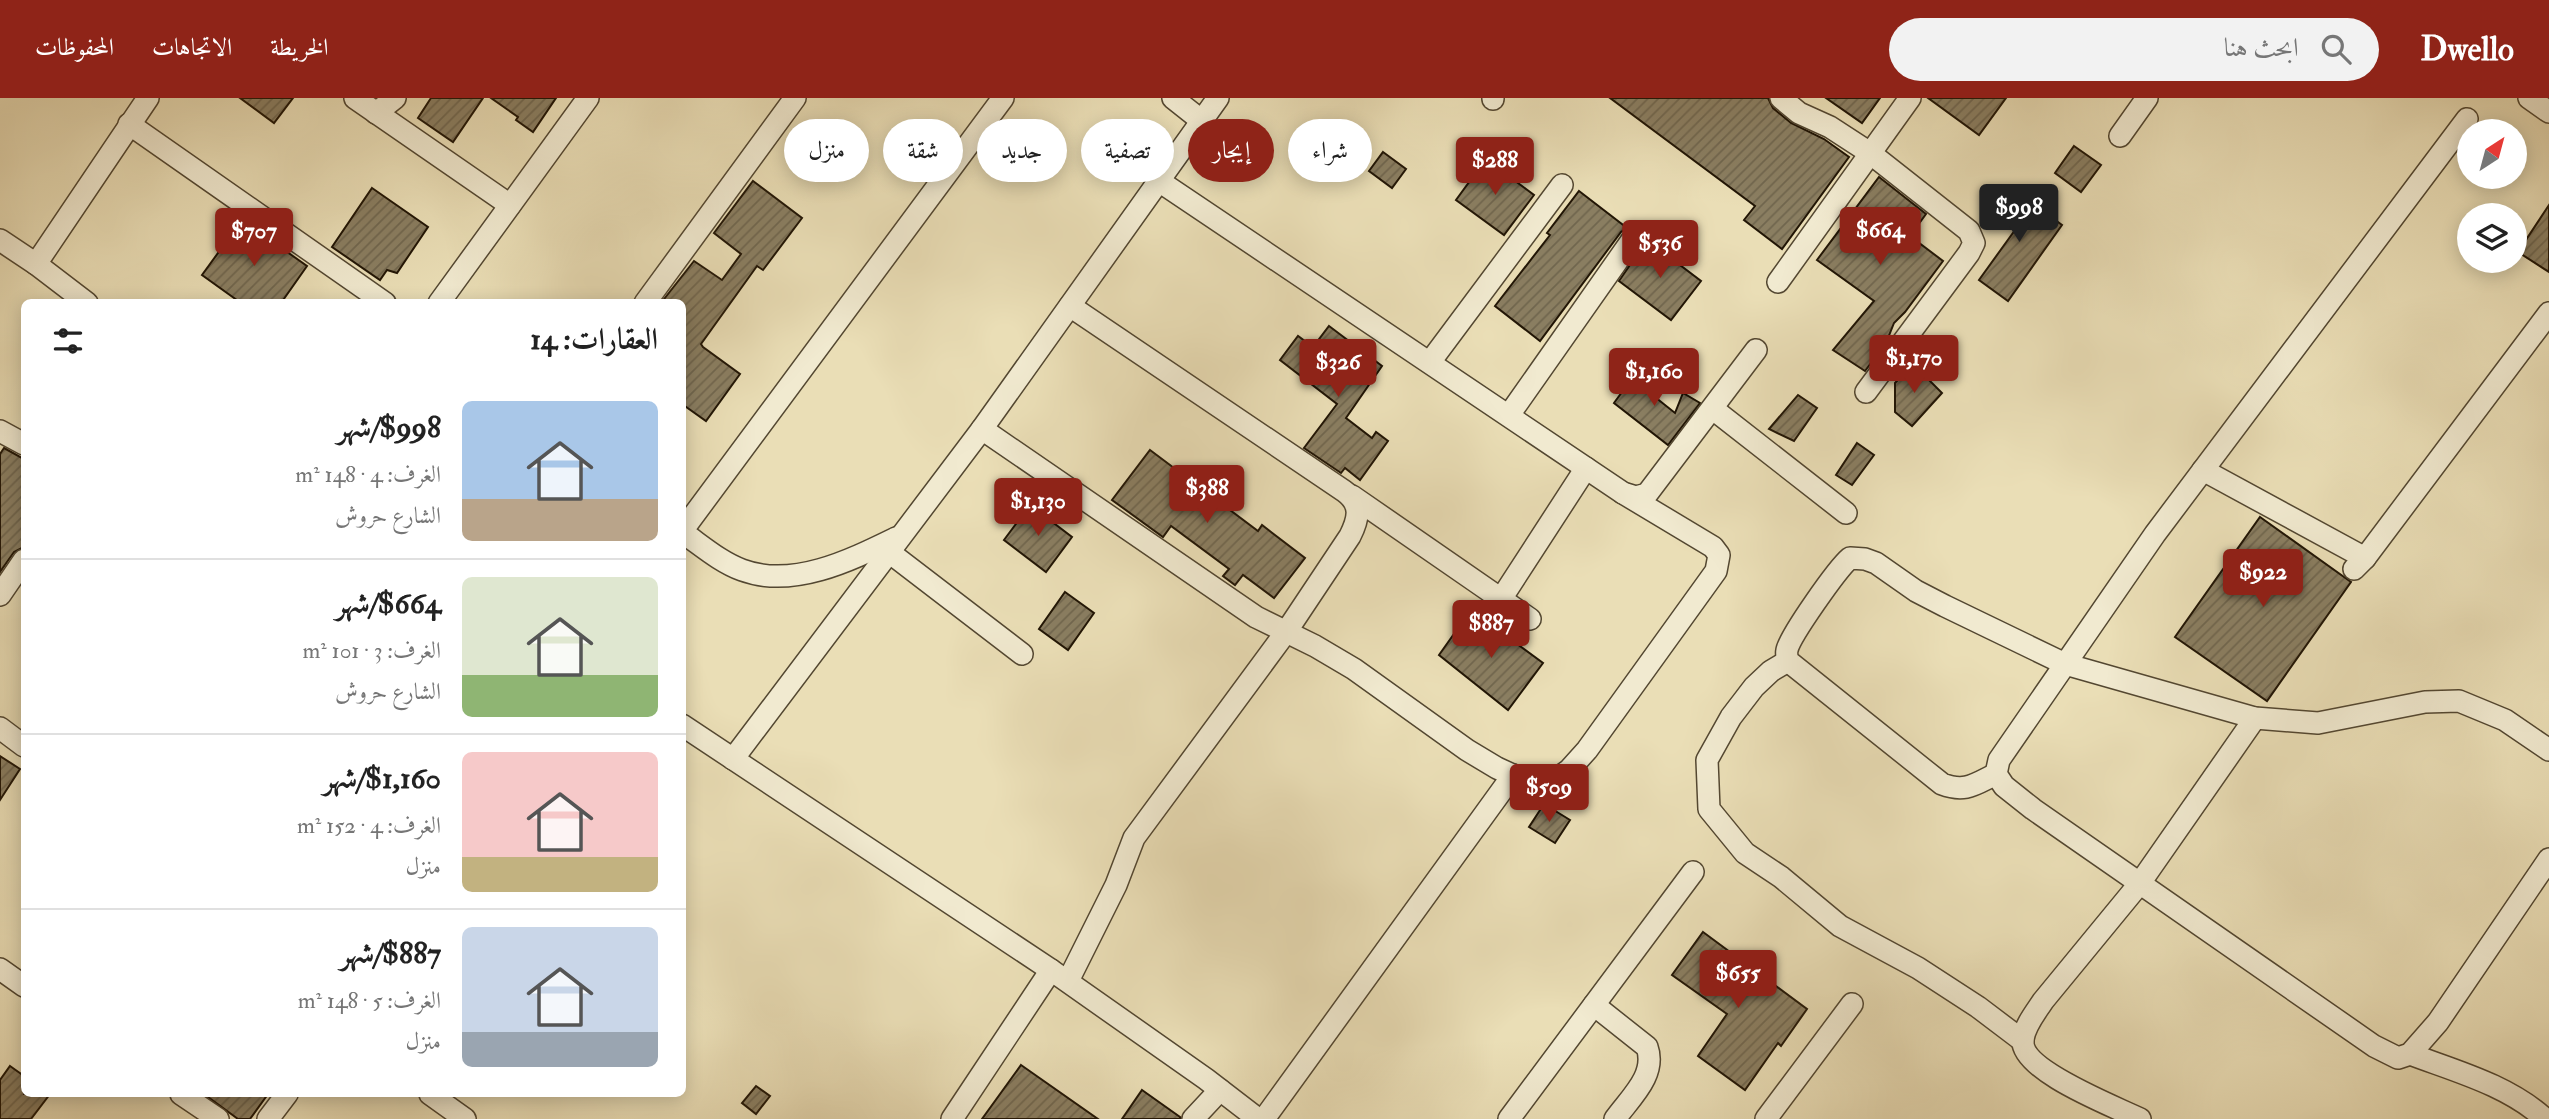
<!DOCTYPE html>
<html lang="ar">
<head>
<meta charset="utf-8">
<style>
  :root { --surface:#fff; --page:#f2f2f2; --text:#222; --muted:#767676; --line:#e0e0e0; --accent:#8f2418 }
  body { margin:0; font-family:"IM FELL Double Pica",Amiri,serif; background:var(--page); color:var(--text); direction:rtl; height:100vh; display:flex; flex-direction:column; font-size:26px; white-space:nowrap }
  * { box-sizing:border-box; margin:0 }
  p { font-size:23px; color:var(--muted) }
  .icon { flex:none; width:38px; height:38px; fill:none; stroke:currentColor; stroke-width:2; stroke-linecap:round; stroke-linejoin:round }
  .map { position:relative; flex:1; overflow:hidden; direction:ltr }
  .drawer { position:absolute; left:21px; top:201px; width:665px; height:798px; display:flex; flex-direction:column; background:var(--surface); border-radius:10px; box-shadow:0 4px 18px #0003; direction:rtl }
  .drawer>* { flex:none }
  .hud { position:absolute; left:707px; top:21px; width:665px; height:63px; direction:rtl; display:flex; gap:14px }
  .needle { width:46px; rotate:36deg }
  .controls { position:absolute; left:2457px; top:21px; display:grid; gap:14px }
  .controls a { display:grid; place-items:center; width:70px; height:70px; border-radius:50%; background:var(--surface); box-shadow:0 4px 18px #0003; font-size:35px }
  .price { position:absolute; translate:-50% -60px; padding:0 16px; border-radius:7px; background:var(--accent); color:#fff; font-size:23px; line-height:46px; filter:drop-shadow(0 2px 4px #0008) }
  .price::after { content:''; position:absolute; left:50%; top:42px; width:21px; height:16px; margin-left:-10px; background:inherit; clip-path:polygon(0 0,100% 0,50% 100%) }
  .price.current { background:#222; color:#fff }
  ul { padding:0; list-style:none }
  li { display:flex; align-items:center; gap:21px; height:175px; padding:0 28px }
  li+li { border-top:2px solid var(--line) }
  li span { display:grid; place-items:center; flex:none; width:196px; height:140px; border-radius:10px; color:#555 }
  li>.icon { margin-inline-start:auto }
  span .icon { width:84px; height:84px; fill:#fffc; stroke-width:1 }
  li b { font-size:30px }
  h2 { display:flex; justify-content:space-between; align-items:center; height:84px; padding:0 28px; font-size:30px }
  .pill { padding:0 24px; border-radius:32px; background:var(--surface); box-shadow:0 4px 18px #0003; font-size:24px; line-height:63px }
  .pill.current { background:var(--accent); color:#fff }
  header { display:flex; align-items:center; gap:42px; box-sizing:border-box; height:98px; padding:0 35px; background:var(--accent); color:#fff }
  header strong { font-size:33px }
  nav { display:flex; gap:38px; margin-inline-start:auto; font-size:24px }
  .search { width:490px; height:63px; background:var(--page); display:flex; align-items:center; gap:18px; box-sizing:border-box; padding:0 24px; border-radius:38px; color:var(--muted); font-size:26px }
  .map>svg:first-child { display:block }
  .building { fill:url(#building-hatch); stroke:#211505; stroke-width:2 }
  .lines { fill:none; stroke-linecap:round; stroke-linejoin:round }
  .minor-casing { stroke:#534731; stroke-width:24 }
  .minor { stroke:#f1ead0; stroke-width:21 }
</style>
</head>
<body>
<header>
<strong>Dwello</strong>
<div class="search"><svg class="icon" aria-label="search" viewBox="0 0 24 24"><circle cx="10" cy="10" r="6"/><path d="M15 15l6 6"/></svg>ابحث هنا</div>
<nav><a>الخريطة</a><a>الاتجاهات</a><a>المحفوظات</a></nav>
</header>
<div class="map">
<svg width="2549" height="1021" viewBox="0 0 2549 1021">
  <defs>
    <pattern id="building-hatch" width="6" height="6" patternUnits="userSpaceOnUse" patternTransform="scale(1.75)"><rect width="6" height="6" fill="#8a7e61"/><path d="M-1 1l2-2M0 6l6-6M5 7l2-2" fill="none" stroke="#70664e"/></pattern>
  </defs>
  <rect width="100%" height="100%" fill="#eadeb6"/>
  <filter id="stains"><feTurbulence type="fractalNoise" baseFrequency=".00286" numOctaves="4"/><feColorMatrix values="0 0 0 0 .2 0 0 0 0 .09 0 0 0 0 .02 0 0 0 .5 -.17"/></filter>
  <radialGradient id="worn" r=".72"><stop offset=".6" stop-color="#630" stop-opacity="0"/><stop offset="1" stop-color="#630" stop-opacity=".3"/></radialGradient>
  <g class="building">
    <polygon points="240,0 293,0 274,25"/>
    <polygon points="431,0 483,0 453,44 418,20"/>
    <polygon points="491,0 556,0 533,34 516,22 518,19"/>
    <polygon points="1610,0 1768,0 1773,10 1791,25 1824,41 1849,59 1782,151 1744,122 1755,108"/>
    <polygon points="1826,0 1880,0 1862,25"/>
    <polygon points="1928,0 2006,0 1979,37"/>
    <polygon points="2074,48 2101,67 2081,94 2055,75"/>
    <polygon points="1383,54 1406,71 1392,90 1369,73"/>
    <polygon points="1486,61 1534,97 1504,137 1456,102"/>
    <polygon points="1879,79 1926,116 1910,138 1943,163 1905,214 1894,225 1886,245 1865,273 1833,252 1874,203 1817,162"/>
    <polygon points="753,83 802,120 763,172 757,168 701,246 703,249 740,276 706,323 682,306 682,205 661,205 694,163 722,182 741,156 714,135"/>
    <polygon points="372,90 428,129 397,175 387,172 380,182 332,149"/>
    <polygon points="2013,91 2062,127 2008,203 1979,182 2015,132 1994,117"/>
    <polygon points="1579,93 1627,130 1621,134 1540,243 1495,208 1550,137 1547,135"/>
    <polygon points="2549,107 2549,174 2518,154"/>
    <polygon points="242,122 307,168 281,205 241,205 202,177"/>
    <polygon points="1647,142 1701,183 1671,222 1619,183"/>
    <polygon points="1329,228 1382,268 1346,320 1372,340 1376,334 1388,343 1360,382 1345,370 1341,375 1304,350 1337,306 1280,262 1298,238 1313,249"/>
    <polygon points="1916,263 1920,273 1942,295 1912,328 1895,314 1895,285"/>
    <polygon points="1641,268 1654,280 1645,291 1675,315 1683,295 1700,305 1668,347 1614,305"/>
    <polygon points="1798,297 1817,310 1794,343 1769,331"/>
    <polygon points="1857,345 1874,357 1852,387 1836,377"/>
    <polygon points="4,350 24,361 24,449 14,454 0,474 0,356"/>
    <polygon points="1150,352 1258,433 1262,427 1305,460 1274,500 1243,477 1235,487 1223,478 1229,471 1171,428 1163,439 1112,402"/>
    <polygon points="1030,407 1072,439 1046,474 1004,442"/>
    <polygon points="2260,419 2351,484 2267,603 2175,539"/>
    <polygon points="1065,494 1094,515 1068,552 1039,531"/>
    <polygon points="1471,512 1543,565 1508,612 1439,557"/>
    <polygon points="0,658 20,671 0,702"/>
    <polygon points="1544,706 1570,722 1555,745 1529,729"/>
    <polygon points="1703,834 1807,911 1781,948 1778,945 1745,992 1698,958 1727,916 1672,877"/>
    <polygon points="1021,967 1098,1021 982,1021"/>
    <polygon points="10,968 24,978 24,996 50,996 31,1021 0,1021 0,982"/>
    <polygon points="756,988 770,998 756,1016 742,1005"/>
    <polygon points="1142,992 1180,1019 1180,1021 1122,1021"/>
    <polygon points="204,996 268,996 250,1021 238,1021"/>
  </g>
  <g class="lines">
    <g class="minor-casing">
      <g id="minor">
        <polyline points="355,0 510,107"/>
        <polyline points="1173,0 1202,23"/>
        <polyline points="1781,0 1799,15 1830,29 1870,55 1969,133 1974,145 1969,155 1866,294"/>
        <polyline points="2529,0 2549,14"/>
        <polyline points="1493,1 1493,0"/>
        <polyline points="376,15 395,0"/>
        <polyline points="2467,21 2155,436 1999,662 1996,676 2004,688 2033,711 2374,948 2398,960 2410,956 2438,924 2549,761"/>
        <polyline points="129,26 385,205"/>
        <polyline points="2120,38 2147,0"/>
        <polyline points="1159,83 1623,395 1636,399 1647,396 1756,252"/>
        <polyline points="0,142 36,166 87,205"/>
        <polyline points="36,166 148,0"/>
        <polyline points="1778,184 1910,0"/>
        <polyline points="439,205 588,0"/>
        <polyline points="645,205 795,0"/>
        <polyline points="1430,264 1562,87"/>
        <polyline points="1713,311 1846,415"/>
        <polyline points="1509,317 1632,142"/>
        <polyline points="982,331 1256,519 1315,548 1354,571 1467,652 1497,670 1521,681 1538,685 1555,682 1569,672 1587,652 1716,473 1719,457 1713,449 1623,395"/>
        <polyline points="0,333 24,346"/>
        <polyline points="2203,372 2365,460"/>
        <polyline points="1352,398 1530,521"/>
        <polyline points="682,433 1003,0"/>
        <path d="M 682,434 C 701,447 720,464 742,472 C 793,491 851,462 896,440"/>
        <polyline points="889,454 1022,556"/>
        <polyline points="2354,471 2365,460 2549,215"/>
        <polyline points="0,497 24,462"/>
        <polyline points="1501,501 1586,370"/>
        <polyline points="1788,563 1771,573 1754,589 1731,619 1707,662 1709,711 1745,755 1781,779 1840,828 1918,870 1978,909 2023,943"/>
        <polyline points="682,627 1051,872"/>
        <polyline points="0,630 24,648"/>
        <polyline points="733,661 982,331 1218,0"/>
        <path d="M 1996,676 C 1975,686 1966,695 1942,686 L 1788,563 C 1787,558 1786,557 1787,552 C 1790,538 1837,471 1850,460 L 1865,461 L 1876,465 L 1916,493 L 1945,508 L 2065,566 L 2255,620 L 2318,625 L 2425,604 L 2459,603 L 2505,622 L 2549,652"/>
        <polyline points="0,871 24,888"/>
        <path d="M 1068,883 L 1116,787 L 1134,740 L 1286,534 L 1350,438 C 1359,420 1362,406 1344,393 L 1070,208"/>
        <path d="M 1594,907 L 1647,949 C 1657,977 1630,1000 1615,1021"/>
        <path d="M 2410,956 C 2455,973 2508,987 2545,1021"/>
        <polyline points="181,996 218,1021"/>
        <polyline points="430,996 465,1021"/>
        <polyline points="268,1021 287,996"/>
        <polyline points="952,1021 1051,872 1206,981 1258,1021"/>
        <polyline points="1193,1021 1220,992"/>
        <polyline points="1264,1021 1513,677"/>
        <polyline points="1509,1021 1693,774"/>
        <polyline points="1766,1021 1852,906"/>
        <path d="M 2140,1021 C 2116,1009 2018,972 2023,941 C 2025,927 2036,914 2043,903 L 2140,785 L 2255,620"/>
      </g>
    </g>
    <use href="#minor" class="minor"/>
  </g>
  <rect width="100%" height="100%" filter="url(#stains)"/>
  <rect width="100%" height="100%" fill="url(#worn)"/>
</svg>
<div class="controls">
<a><svg class="needle" viewBox="-14 -14 28 28"><path d="M0-13l5 13h-10z" fill="#e53935"/><path d="M0 13l5-13h-10z" fill="#767676"/></svg></a>
<a><svg class="icon" aria-label="layers" viewBox="0 0 24 24"><path d="M12 4l9 5-9 5-9-5zM3 14l9 5 9-5"/></svg></a>
</div>
<b class="price" style="left:1495px;top:99px">$288</b>
<b class="price current" style="left:2019px;top:146px">$998</b>
<b class="price" style="left:1880px;top:169px">$664</b>
<b class="price" style="left:254px;top:170px">$707</b>
<b class="price" style="left:1660px;top:182px">$536</b>
<b class="price" style="left:1914px;top:297px">$1,170</b>
<b class="price" style="left:1338px;top:301px">$326</b>
<b class="price" style="left:1654px;top:310px">$1,160</b>
<b class="price" style="left:1207px;top:427px">$388</b>
<b class="price" style="left:1038px;top:440px">$1,130</b>
<b class="price" style="left:2263px;top:511px">$922</b>
<b class="price" style="left:1491px;top:562px">$887</b>
<b class="price" style="left:1549px;top:726px">$509</b>
<b class="price" style="left:1738px;top:912px">$655</b>
<div class="hud">
<a class="pill">شراء</a>
<a class="pill current">إيجار</a>
<a class="pill">تصفية</a>
<a class="pill">جديد</a>
<a class="pill">شقة</a>
<a class="pill">منزل</a>
</div>
<section class="drawer">
<h2>العقارات: 14<svg class="icon" aria-label="filters" viewBox="0 0 24 24"><path d="M4 7h16M4 17h16"/><circle cx="9" cy="7" r="2"/><circle cx="15" cy="17" r="2"/></svg></h2>
<ul>
<li><span style="background:linear-gradient(#a9c7e8 70%,#b9a48a 0)"><svg class="icon" aria-label="home" viewBox="0 0 24 24"><path d="M3 11l9-7 9 7M6 9v11h12V9"/></svg></span><div><b>$998/شهر</b><p>الغرف: 4 · 148 m²</p><p>الشارع حروش</p></div></li>
<li><span style="background:linear-gradient(#dfe7d0 70%,#8fb573 0)"><svg class="icon" aria-label="home" viewBox="0 0 24 24"><path d="M3 11l9-7 9 7M6 9v11h12V9"/></svg></span><div><b>$664/شهر</b><p>الغرف: 3 · 101 m²</p><p>الشارع حروش</p></div></li>
<li><span style="background:linear-gradient(#f6c9c9 75%,#c2b280 0)"><svg class="icon" aria-label="home" viewBox="0 0 24 24"><path d="M3 11l9-7 9 7M6 9v11h12V9"/></svg></span><div><b>$1,160/شهر</b><p>الغرف: 4 · 152 m²</p><p>منزل</p></div></li>
<li><span style="background:linear-gradient(#c9d6e8 75%,#9aa5b1 0)"><svg class="icon" aria-label="home" viewBox="0 0 24 24"><path d="M3 11l9-7 9 7M6 9v11h12V9"/></svg></span><div><b>$887/شهر</b><p>الغرف: 5 · 148 m²</p><p>منزل</p></div></li>
</ul>
</section>
</div>
</body>
</html>
